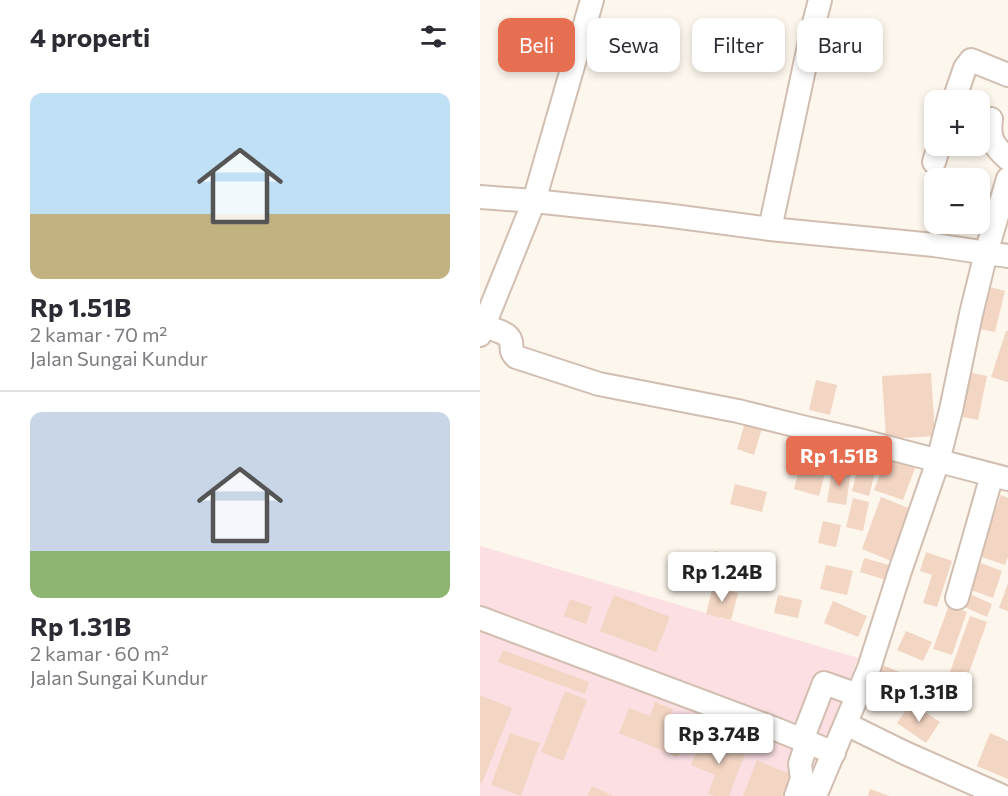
<!DOCTYPE html>
<html lang="id">
<head>
<meta charset="utf-8">
<style>
  :root { --surface:#fff; --page:#f7f7f7; --text:#2b2b33; --muted:#7c7c81; --line:#e1e1e2; --accent:#e76f51 }
  body { margin:0; font-family:Commissioner,sans-serif; background:var(--page); color:var(--text); height:100vh; display:flex; flex-direction:column; font-size:22px; white-space:nowrap }
  * { box-sizing:border-box; margin:0 }
  p { font-size:20px; color:var(--muted) }
  .icon { flex:none; width:33px; height:33px; fill:none; stroke:currentColor; stroke-width:2; stroke-linecap:round; stroke-linejoin:round }
  .map { position:relative; flex:1; overflow:hidden }
  .drawer { display:flex; flex-direction:column; background:var(--surface); width:480px }
  .drawer>* { flex:none }
  .hud { position:absolute; left:18px; top:18px; width:420px; height:54px; display:flex; gap:12px }
  .fabs { position:absolute; left:444px; top:90px; display:grid; gap:12px }
  .fabs a { display:grid; place-items:center; width:66px; height:66px; border-radius:12px; background:var(--surface); box-shadow:0 3px 9px #0003; font-size:30px }
  .price { position:absolute; translate:-50% -51px; padding:0 14px; border-radius:6px; background:#fff; color:#222; font-size:20px; line-height:39px; filter:drop-shadow(0 2px 3px #0008) }
  .price::after { content:''; position:absolute; left:50%; top:36px; width:18px; height:14px; margin-left:-9px; background:inherit; clip-path:polygon(0 0,100% 0,50% 100%) }
  .price.on { background:var(--accent); color:#fff }
  ul { padding:0; list-style:none }
  li { display:grid; align-content:center; gap:12px; height:318px; padding:0 30px }
  li+li { border-top:2px solid var(--line) }
  li span { display:grid; place-items:center; height:186px; border-radius:12px; color:#555 }
  li>.icon { margin-inline-start:auto }
  span .icon { width:108px; height:108px; fill:#fffc; stroke-width:1 }
  li b { font-size:26px }
  h2 { display:flex; justify-content:space-between; align-items:center; height:72px; padding:0 30px; font-size:26px }
  .chip { padding:0 21px; border-radius:12px; background:var(--surface); box-shadow:0 3px 9px #0003; font-size:21px; line-height:54px }
  .chip.on { background:var(--accent); color:#fff }
  main { display:flex; flex:1; min-height:0 }
  .map>svg:first-child { display:block }
  .medical { fill:#fbdfe3 }
  .building { fill:#f3d5c3 }
  .lines { fill:none; stroke-linecap:round; stroke-linejoin:round }
  .minor-casing { stroke:#d1beb0; stroke-width:26 }
  .minor { stroke:#fff; stroke-width:22 }
</style>
</head>
<body>
<main>
<section class="drawer">
<h2>4 properti<svg class="icon" aria-label="filters" viewBox="0 0 24 24"><path d="M4 7h16M4 17h16"/><circle cx="9" cy="7" r="2"/><circle cx="15" cy="17" r="2"/></svg></h2>
<ul>
<li><span style="background:linear-gradient(#bfe0f5 65%,#c2b280 0)"><svg class="icon" aria-label="home" viewBox="0 0 24 24"><path d="M3 11l9-7 9 7M6 9v11h12V9"/></svg></span><div><b>Rp 1.51B</b><p>2 kamar · 70 m²</p><p>Jalan Sungai Kundur</p></div></li>
<li><span style="background:linear-gradient(#c9d6e8 75%,#8fb573 0)"><svg class="icon" aria-label="home" viewBox="0 0 24 24"><path d="M3 11l9-7 9 7M6 9v11h12V9"/></svg></span><div><b>Rp 1.31B</b><p>2 kamar · 60 m²</p><p>Jalan Sungai Kundur</p></div></li>
</ul>
</section>
<div class="map">
<svg width="528" height="796" viewBox="0 0 528 796">
  <rect width="100%" height="100%" fill="#fdf6ec"/>
  <polygon class="medical" points="0,546 378,658 343,759 326,796 0,796"/>
  <g class="building">
    <polygon points="510,287 525,291 515,332 500,329"/>
    <polygon points="526,331 528,331 528,382 511,377"/>
    <polygon points="487,372 507,376 498,420 478,416"/>
    <polygon points="451,373 455,436 406,439 402,376"/>
    <polygon points="336,380 357,385 350,415 329,410"/>
    <polygon points="265,423 282,428 274,455 257,449"/>
    <polygon points="406,458 435,468 423,500 394,490"/>
    <polygon points="379,463 396,468 389,496 372,491"/>
    <polygon points="320,466 345,473 339,496 314,489"/>
    <polygon points="352,469 371,472 366,505 347,502"/>
    <polygon points="255,484 287,492 282,512 250,504"/>
    <polygon points="521,495 528,498 528,557 525,565 499,556"/>
    <polygon points="401,497 431,509 411,561 382,549"/>
    <polygon points="373,498 389,502 383,531 366,527"/>
    <polygon points="343,521 361,525 356,547 338,543"/>
    <polygon points="235,551 257,557 251,586 228,580"/>
    <polygon points="446,552 472,561 457,607 443,603 452,575 440,571"/>
    <polygon points="384,558 409,565 406,580 380,572"/>
    <polygon points="498,562 522,571 513,598 488,589"/>
    <polygon points="346,565 373,571 367,595 340,589"/>
    <polygon points="528,583 528,611 519,608"/>
    <polygon points="233,586 258,593 251,620 226,614"/>
    <polygon points="488,593 512,604 507,617 482,606"/>
    <polygon points="134,595 190,617 176,652 120,631"/>
    <polygon points="298,595 322,600 318,618 294,613"/>
    <polygon points="90,599 112,607 106,624 84,616"/>
    <polygon points="353,601 387,616 378,637 344,623"/>
    <polygon points="469,605 487,612 472,655 453,649"/>
    <polygon points="490,616 507,622 482,692 465,686"/>
    <polygon points="426,631 452,642 443,661 417,650"/>
    <polygon points="23,650 109,682 105,694 18,662"/>
    <polygon points="400,664 427,675 419,694 393,683"/>
    <polygon points="437,687 462,698 456,710 432,698"/>
    <polygon points="85,691 107,700 83,761 61,752"/>
    <polygon points="0,695 32,708 2,783 0,783"/>
    <polygon points="175,702 193,709 188,722 209,730 198,757 139,733 149,708 170,716"/>
    <polygon points="431,703 460,722 446,743 417,723"/>
    <polygon points="30,733 60,743 41,796 11,785"/>
    <polygon points="510,733 528,741 528,779 497,766"/>
    <polygon points="223,736 265,754 249,796 234,796 228,794 235,775 211,765"/>
    <polygon points="277,760 317,777 309,796 263,796"/>
    <polygon points="112,786 133,796 107,796"/>
    <polygon points="390,789 409,796 388,796"/>
  </g>
  <g class="lines">
    <g class="minor-casing">
      <g id="minor">
        <polyline points="474,100 485,68 491,60 528,75"/>
        <path d="M 511,119 C 508,139 514,146 528,159"/>
        <polyline points="454,162 459,146"/>
        <polyline points="0,197 54,201 185,215 290,229 454,245 528,256"/>
        <polyline points="290,229 333,27 340,0"/>
        <path d="M 4,326 C 11,329 27,332 30,339 C 34,347 28,350 36,357 L 119,384 L 258,411 L 322,427 L 379,440 L 528,479"/>
        <polyline points="0,335 54,201 112,0"/>
        <polyline points="477,598 512,475"/>
        <polyline points="0,618 298,730 354,753"/>
        <polyline points="366,724 425,753 522,796"/>
        <polyline points="322,740 344,683 378,695"/>
        <polyline points="316,796 322,779 320,764 327,742"/>
        <polyline points="335,796 389,668 420,571 458,461 471,410 491,314 506,253 528,179"/>
      </g>
    </g>
    <use href="#minor" class="minor"/>
  </g>
</svg>
<div class="fabs">
<a>+</a>
<a>−</a>
</div>
<b class="price on" style="left:359px;top:487px">Rp 1.51B</b>
<b class="price" style="left:242px;top:603px">Rp 1.24B</b>
<b class="price" style="left:439px;top:723px">Rp 1.31B</b>
<b class="price" style="left:239px;top:765px">Rp 3.74B</b>
<div class="hud">
<a class="chip on">Beli</a>
<a class="chip">Sewa</a>
<a class="chip">Filter</a>
<a class="chip">Baru</a>
</div>
</div>
</main>
</body>
</html>
